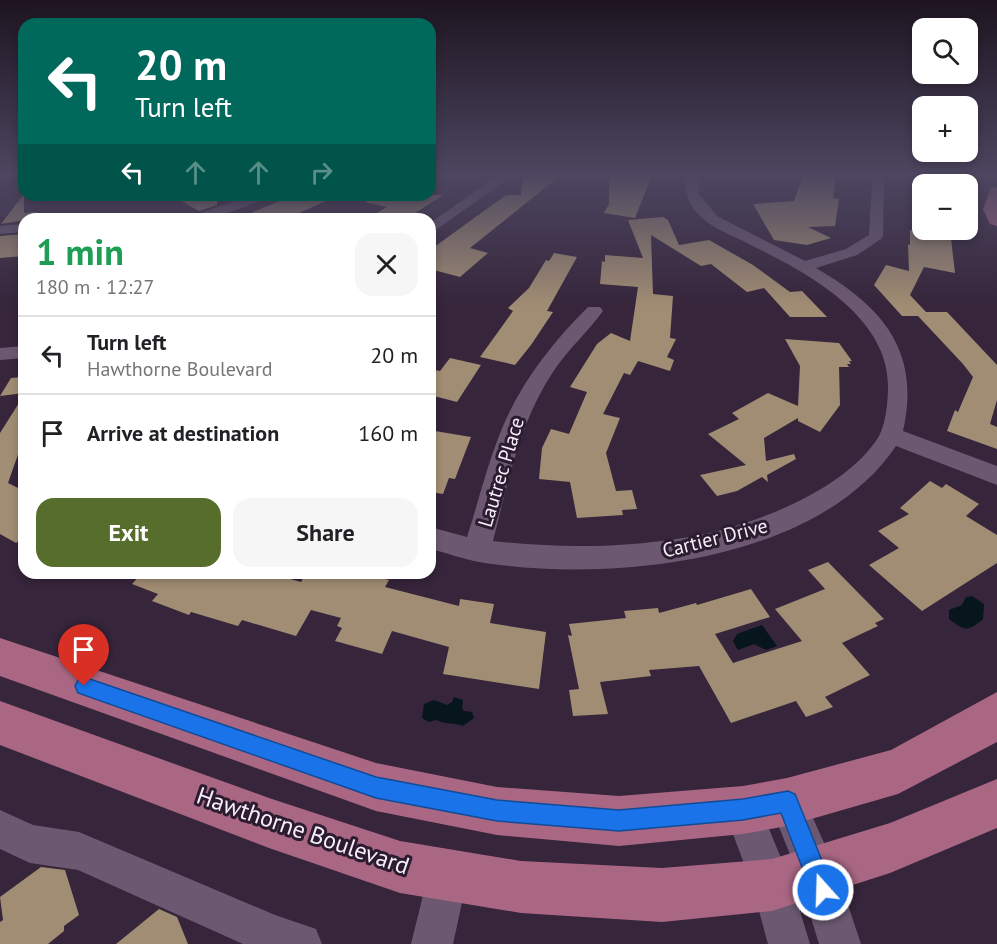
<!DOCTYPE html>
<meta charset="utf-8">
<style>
:root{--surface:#fff;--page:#f6f6f6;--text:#202124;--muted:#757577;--line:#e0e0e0;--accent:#566d2c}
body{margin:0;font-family:"PT Sans",sans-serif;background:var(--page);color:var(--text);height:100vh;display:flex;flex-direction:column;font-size:22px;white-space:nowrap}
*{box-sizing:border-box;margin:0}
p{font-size:20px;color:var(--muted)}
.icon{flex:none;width:33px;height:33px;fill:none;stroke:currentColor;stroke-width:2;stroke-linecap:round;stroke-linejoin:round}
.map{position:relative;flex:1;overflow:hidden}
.panel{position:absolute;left:18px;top:213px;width:418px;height:366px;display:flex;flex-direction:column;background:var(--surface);border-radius:18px;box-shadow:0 3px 9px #0003}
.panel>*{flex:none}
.guide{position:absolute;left:18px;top:18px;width:418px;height:183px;border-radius:18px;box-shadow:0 3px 9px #0003;background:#00695c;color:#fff;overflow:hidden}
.tools{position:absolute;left:912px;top:18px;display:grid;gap:12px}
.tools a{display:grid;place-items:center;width:66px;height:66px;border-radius:12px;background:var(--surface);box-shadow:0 3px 9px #0003;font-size:30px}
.pin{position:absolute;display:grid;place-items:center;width:51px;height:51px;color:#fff;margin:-62px -26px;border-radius:50% 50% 50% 0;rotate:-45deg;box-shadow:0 0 6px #0007}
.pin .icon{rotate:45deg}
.me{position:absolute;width:66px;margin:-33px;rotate:340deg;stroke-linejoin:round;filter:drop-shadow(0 0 4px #0008)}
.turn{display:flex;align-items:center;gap:21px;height:126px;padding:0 18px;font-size:27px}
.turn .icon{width:78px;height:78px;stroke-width:2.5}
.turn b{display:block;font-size:42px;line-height:51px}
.lanes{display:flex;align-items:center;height:57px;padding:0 18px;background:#0003;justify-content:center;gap:30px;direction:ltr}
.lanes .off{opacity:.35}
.round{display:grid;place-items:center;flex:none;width:63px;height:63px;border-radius:18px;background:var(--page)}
.summary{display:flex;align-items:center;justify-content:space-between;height:102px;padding:0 18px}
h1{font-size:36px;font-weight:700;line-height:45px;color:#1e9e55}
.cta{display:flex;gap:12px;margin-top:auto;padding:12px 18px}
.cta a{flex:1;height:69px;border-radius:18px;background:var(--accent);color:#fff;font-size:24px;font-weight:700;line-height:69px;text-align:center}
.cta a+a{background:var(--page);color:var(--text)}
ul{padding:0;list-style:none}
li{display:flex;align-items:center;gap:18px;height:78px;padding:0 18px;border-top:2px solid var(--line)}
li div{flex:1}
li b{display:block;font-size:22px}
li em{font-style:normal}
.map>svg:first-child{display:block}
.water{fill:#07151c}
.building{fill:#a18d73}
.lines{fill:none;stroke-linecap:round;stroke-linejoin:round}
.minor{fill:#6c5971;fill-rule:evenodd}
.major{fill:#aa6784;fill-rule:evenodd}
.route{fill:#1a73e8;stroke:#114b97;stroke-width:1.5}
.labels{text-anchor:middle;stroke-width:6;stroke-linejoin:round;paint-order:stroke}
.street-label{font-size:20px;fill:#f8edfb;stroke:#2c1c30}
.near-street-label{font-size:24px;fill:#f8edfb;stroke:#2c1c30}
</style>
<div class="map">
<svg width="997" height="944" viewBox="0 0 997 944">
<rect width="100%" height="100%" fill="#36253b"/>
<!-- water -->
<g class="water">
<path d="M972 596 984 604 983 619C968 632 965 631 949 619V610L962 605 966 597Z"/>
<polygon points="762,625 777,646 766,650 754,644 738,650 733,641 737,634"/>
<path d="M454 697 463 700 462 708 464 711 472 712 474 718 463 726C452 722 447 725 436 720L429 722 422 718 424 704 434 700 447 705 452 702Z"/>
</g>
<!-- building -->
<g class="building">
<polygon points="523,175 561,175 470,248 488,253 460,277 430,269 430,250 506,195 521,195"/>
<polygon points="612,175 652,175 635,218 604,213 609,204 609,181"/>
<polygon points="803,175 836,175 833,198 839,199 835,226 808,227 831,238 807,245 774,240 753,204 794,201"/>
<polygon points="24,194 24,213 37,212 31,219 1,224"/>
<polygon points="171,195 214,195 217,196 217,205 199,211"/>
<polygon points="294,195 340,195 285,219 237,219"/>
<polygon points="366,195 443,195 406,219 367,219 387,207 365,202"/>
<polygon points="663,217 668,220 679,245 709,240 753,265 790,292 802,291 827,317 790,317 764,288 747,292 711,264 701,266 651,235 653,294 673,296 670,338 676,339 667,357 674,360 670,371 638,361 630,375 624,373 603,414 620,418 606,453 616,491 632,490 637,509 622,510 623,515 577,518 570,482 539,479 542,448 551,429 569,434 587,392 570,387 597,344 611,333 630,341 638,287 600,284 602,261 605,262 605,255 643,258 628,220"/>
<polygon points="910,230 950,230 955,273 924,267 910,295 926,312 947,312 997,365 997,400 990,424 997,427 997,449 947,431 955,410 958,412 973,377 963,364 918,316 902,316 874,285 886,265 909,271 908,244 910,245"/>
<polygon points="24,234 24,256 0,258 0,236"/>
<polygon points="554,253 577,257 547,311 553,312 531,345 515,365 480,357 513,311 508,308 529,288 546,260 549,261"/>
<polygon points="785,339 839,343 852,361 849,361 851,364 847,364 849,367 839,367 840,405 820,432 798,421 798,418 764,438 766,461 794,454 796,459 767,475 768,482 762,477 737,491 717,496 700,475 746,465 708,434 739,419 732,413 768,393 798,406 800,366"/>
<polygon points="450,358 481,365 457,402 430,395 430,369 440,371"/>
<polygon points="24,377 24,393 0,396 11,378"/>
<polygon points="24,395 24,445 21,446 8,483 24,491 24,537 16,543 0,534 0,433"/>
<polygon points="435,431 471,437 455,479 449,478 443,494 430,492 430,442"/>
<polygon points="930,481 942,488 946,484 979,504 966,516 997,535 997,563 922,611 869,565 899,548 878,531 909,514 900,508"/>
<polygon points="828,562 884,619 875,623 878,626 842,643 870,675 825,697 833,707 806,717 796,701 731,723 699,666 649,670 651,676 600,682 608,714 573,716 569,690 579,689 568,635 572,636 569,624 626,618 624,611 658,608 659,613 696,603 697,605 751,589 770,617 715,634 733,663 802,641 775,609 825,589 808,570"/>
<polygon points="142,573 268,573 301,582 306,573 362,573 389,580 385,587 459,606 460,599 494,604 490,623 546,632 539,689 443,674 449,647 392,631 382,654 335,641 342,628 337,626 341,618 311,610 296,636 242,620 238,626 191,612 189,615 152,601 158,594 132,584"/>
<polygon points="41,867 65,870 79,915 64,926 64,931 48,944 0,944 0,922 3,920 0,897"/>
<polygon points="159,909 177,917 188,944 116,944"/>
</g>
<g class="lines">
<!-- minor -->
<g class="minor">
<polygon points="499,175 513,175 430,234 430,223"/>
<path d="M687 175H699V194L717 216 805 261 846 249 869 235 872 183 875 175H887L884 183 883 236 881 239 857 255 816 268C883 307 921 351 903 431L997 466V485L896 446C817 564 607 583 479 562 463 559 447 553 430 549V527L467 537C478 503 486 469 499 436 518 386 550 345 588 307H600L603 311C588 332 567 350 553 372 519 423 508 483 493 541 563 549 631 548 700 535 757 524 848 488 879 436 886 423 888 401 888 387 888 356 874 333 853 311 824 282 787 263 751 245 736 237 719 231 707 222 691 210 682 194 687 175Z"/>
<polygon points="251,195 270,195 268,198 211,219 191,219 193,216"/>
<polygon points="24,224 24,232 0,234 0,226"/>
<polygon points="24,346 24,358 0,360 0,348"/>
<polygon points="787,784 800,789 837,872 861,944 819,944 797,872 769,802 774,789"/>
<polygon points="743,791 756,797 792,885 810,944 768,944 752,885 724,810 730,797"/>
<polygon points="0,810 33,825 79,832 275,915 316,929 322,944 243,944 78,870 30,863 0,849"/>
<polygon points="448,855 462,861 468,875 453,944 411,944 428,875 434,861"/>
</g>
<!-- major -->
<g class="major">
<polygon points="997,187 997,226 990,224 983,209 991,188"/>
<polygon points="0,638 376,763 497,787 619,796 743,786 787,778 891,750 997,692 997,742 898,794 787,826 743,834 619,846 497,835 376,811 0,676"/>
<polygon points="0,701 269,798 400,841 521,861 662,868 772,859 890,823 997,779 997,828 890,873 772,911 662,922 521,913 400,893 269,848 0,745"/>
</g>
</g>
<!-- sky -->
<linearGradient id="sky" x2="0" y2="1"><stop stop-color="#1e1420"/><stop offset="0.57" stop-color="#4c4660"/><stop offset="1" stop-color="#4c4660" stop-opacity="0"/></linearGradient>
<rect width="997" height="307" fill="url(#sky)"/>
<!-- route -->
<polygon class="route" points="84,677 376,777 497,800 619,810 743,799 788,791 795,794 834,890 831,898 823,901 814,898 781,813 743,820 619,831 497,821 376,798 78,693 75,686 78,680"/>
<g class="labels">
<!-- street labels -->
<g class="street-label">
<text transform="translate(501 472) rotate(-73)" y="7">Lautrec Place</text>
<text transform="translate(715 538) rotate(-14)" y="7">Cartier Drive</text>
</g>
<!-- near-street labels -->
<g class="near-street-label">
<text transform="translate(303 831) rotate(19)" y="8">Hawthorne Boulevard</text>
</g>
</g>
</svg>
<div class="tools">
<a><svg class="icon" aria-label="search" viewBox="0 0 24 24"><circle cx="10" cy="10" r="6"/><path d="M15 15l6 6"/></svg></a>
<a>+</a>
<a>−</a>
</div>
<div class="pin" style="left:84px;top:686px;background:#d93025"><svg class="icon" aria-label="arrive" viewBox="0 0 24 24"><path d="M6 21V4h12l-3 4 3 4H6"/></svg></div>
<svg class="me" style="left:823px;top:890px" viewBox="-20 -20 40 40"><circle r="17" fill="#1a73e8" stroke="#fff" stroke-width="3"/><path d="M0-11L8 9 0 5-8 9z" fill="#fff"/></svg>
<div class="guide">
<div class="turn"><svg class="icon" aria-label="left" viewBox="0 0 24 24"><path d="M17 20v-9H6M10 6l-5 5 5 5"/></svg><div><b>20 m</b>Turn left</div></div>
<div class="lanes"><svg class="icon" aria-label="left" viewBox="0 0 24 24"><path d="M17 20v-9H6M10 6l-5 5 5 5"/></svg><svg class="icon off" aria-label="ahead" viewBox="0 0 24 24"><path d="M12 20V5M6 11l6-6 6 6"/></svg><svg class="icon off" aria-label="ahead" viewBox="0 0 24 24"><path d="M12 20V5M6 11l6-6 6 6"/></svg><svg class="icon off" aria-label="right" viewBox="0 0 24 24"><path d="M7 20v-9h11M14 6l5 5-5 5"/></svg></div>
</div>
<section class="panel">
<div class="summary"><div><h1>1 min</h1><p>180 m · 12:27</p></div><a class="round"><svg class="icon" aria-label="close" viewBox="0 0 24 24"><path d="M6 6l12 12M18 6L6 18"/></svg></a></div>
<ul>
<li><svg class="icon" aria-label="left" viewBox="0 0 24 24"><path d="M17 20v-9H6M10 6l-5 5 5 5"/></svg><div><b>Turn left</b><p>Hawthorne Boulevard</p></div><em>20 m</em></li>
<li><svg class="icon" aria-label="arrive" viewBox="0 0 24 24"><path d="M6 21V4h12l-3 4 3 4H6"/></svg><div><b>Arrive at destination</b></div><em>160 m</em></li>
</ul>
<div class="cta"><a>Exit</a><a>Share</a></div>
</section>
</div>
